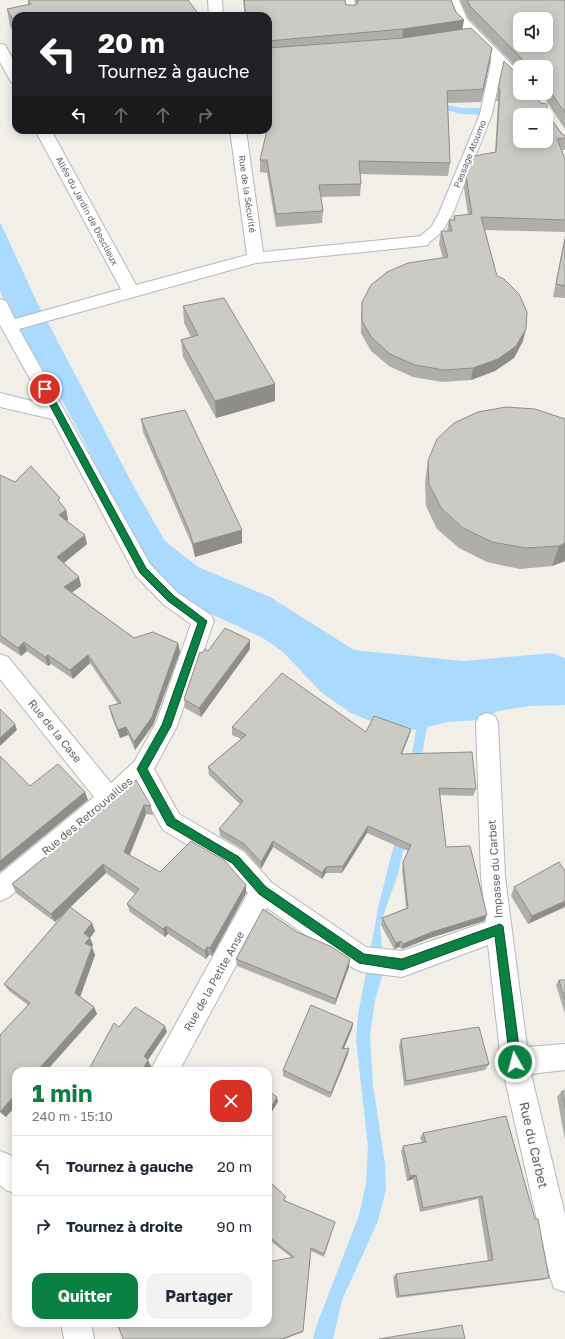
<!DOCTYPE html>
<html lang="fr">
<meta charset="utf-8">
<style>
:root{--surface:#fff;--page:#f2f2f3;--text:#1f2937;--muted:#747a83;--line:#e0e1e3;--accent:#0b8043}
body{margin:0;font-family:"Golos Text",sans-serif;background:var(--page);color:var(--text);height:100vh;display:flex;flex-direction:column;font-size:15px;white-space:nowrap}
*{box-sizing:border-box;margin:0}
p{font-size:13px;color:var(--muted)}
.icon{flex:none;width:22px;height:22px;fill:none;stroke:currentColor;stroke-width:2;stroke-linecap:round;stroke-linejoin:round}
.map{position:relative;flex:1;overflow:hidden}
.panel{position:absolute;left:12px;top:1067px;width:260px;height:260px;display:flex;flex-direction:column;background:var(--surface);border-radius:12px;box-shadow:0 2px 10px #0003}
.panel>*{flex:none}
.banner{position:absolute;left:12px;top:12px;width:260px;height:122px;border-radius:12px;box-shadow:0 2px 10px #0003;background:#202124;color:#fff;overflow:hidden}
.tools{position:absolute;left:513px;top:12px;display:grid;gap:8px}
.tools a{display:grid;place-items:center;width:40px;height:40px;border-radius:8px;background:var(--surface);box-shadow:0 2px 10px #0003;font-size:20px}
.pin{position:absolute;display:grid;place-items:center;width:34px;height:34px;color:#fff;margin:-17px;border:2px solid #fff;border-radius:50%;box-shadow:0 1px 4px #0007}
.me{position:absolute;width:44px;margin:-22px;rotate:353deg;stroke-linejoin:round;filter:drop-shadow(0 0 3px #0008)}
.turn{display:flex;align-items:center;gap:14px;height:84px;padding:0 20px;font-size:18px}
.turn .icon{width:52px;height:52px;stroke-width:2.5}
.turn b{display:block;font-size:28px;line-height:34px}
.lanes{display:flex;align-items:center;height:38px;padding:0 20px;background:#0003;justify-content:center;gap:20px;direction:ltr}
.lanes .off{opacity:.35}
.round{display:grid;place-items:center;flex:none;width:42px;height:42px;border-radius:12px;background:var(--page)}
.summary{display:flex;align-items:center;justify-content:space-between;height:68px;padding:0 20px}
h1{font-size:24px;font-weight:700;line-height:30px;color:var(--accent)}
.button{display:flex;gap:8px;margin-top:auto;padding:8px 20px}
.button a{flex:1;height:46px;border-radius:12px;background:var(--accent);color:#fff;font-size:16px;font-weight:700;line-height:46px;text-align:center}
.button a+a{background:var(--page);color:var(--text)}
ul{padding:0;list-style:none}
li{display:flex;align-items:center;gap:12px;height:60px;padding:0 20px;border-top:1px solid var(--line)}
li div{flex:1}
li b{display:block;font-size:15px}
li em{font-style:normal}
.map>svg:first-child{display:block}
.water{fill:#aadaff}
.lines{fill:none;stroke-linecap:round;stroke-linejoin:round}
.service-casing{stroke:#b5b8bc;stroke-width:2}
.minor-casing{stroke:#b5b8bc;stroke-width:2}
.tertiary-casing{stroke:#b5b8bc;stroke-width:2}
.service{fill:#fff;fill-rule:evenodd}
.minor{fill:#fff;fill-rule:evenodd}
.tertiary{fill:#fff;fill-rule:evenodd}
.wall{fill:#afaea9}
.shaded-wall{fill:#8f8d8a}
.building{fill:#cccac5;stroke:#8f8d8a;fill-rule:evenodd}
.route{fill:#0b8043;stroke:#07532c}
.labels{text-anchor:middle;stroke-width:4;stroke-linejoin:round;paint-order:stroke}
.far-street-label{font-size:9px;fill:#5f6368;stroke:#fff}
.street-label{font-size:11px;fill:#5f6368;stroke:#fff}
.near-street-label{font-size:13px;fill:#5f6368;stroke:#fff}
</style>
<div class="map">
<svg width="565" height="1339" viewBox="0 0 565 1339">
<rect width="100%" height="100%" fill="#f1efe8"/>
<!-- water -->
<g class="water">
<polygon points="483,78 488,78 488,80 443,82 428,101 462,108 484,108 481,115 461,114 422,103 268,85"/>
<polygon points="0,222 35,298 134,487 165,541 198,567 270,597 354,650 464,661 552,653 565,658 565,705 529,706 498,711 480,720 447,722 427,727 415,794 398,874 380,925 384,970 375,1000 370,1037 373,1085 385,1164 386,1189 378,1221 342,1300 333,1339 313,1339 316,1327 359,1215 366,1184 368,1147 356,1040 358,1015 379,904 403,809 416,730 377,724 349,712 321,692 283,652 263,638 179,599 145,558 122,514 109,492 83,439 52,382 20,337 0,291"/>
</g>
<g class="lines">
<!-- service casing -->
<g class="service-casing">
<g id="service">
<polygon points="344,0 354,0 356,14 354,16 346,16"/>
<polygon points="498,55 504,58 492,114 453,213 442,232 427,244 417,244 415,241 432,226 439,213 480,114 492,58"/>
</g>
</g>
<!-- minor casing -->
<g class="minor-casing">
<g id="minor">
<polygon points="208,0 222,0 223,16 209,16"/>
<polygon points="0,44 5,45 16,65 16,83 11,82 0,62"/>
<polygon points="35,130 51,130 136,285 247,255 230,130 246,130 263,252 422,236 428,237 430,241 428,245 422,246 256,263 19,329 150,564 178,593 211,615 214,621 177,726 154,769 179,814 244,852 272,883 366,947 402,951 486,922 481,877 476,723 479,716 487,713 495,716 498,723 505,877 527,1047 565,1044 565,1070 531,1074 565,1215 565,1292 554,1288 550,1277 501,1062 488,945 402,977 362,972 353,968 267,908 179,1071 150,1071 248,893 226,868 163,830 139,787 118,807 9,897 0,901 0,874 94,797 0,679 0,654 8,657 111,783 134,762 156,723 191,624 164,605 136,576 52,419 0,407 0,393 44,404 0,325 0,299 6,301 15,319 121,289"/>
<polygon points="0,1151 10,1155 16,1161 16,1194 6,1190 0,1185"/>
<polygon points="61,1323 91,1323 94,1339 64,1339"/>
</g>
</g>
<!-- tertiary casing -->
<g class="tertiary-casing">
<polygon id="tertiary" points="445,0 459,0 467,19 520,73 520,85 515,84 456,24"/>
</g>
<!-- service -->
<use href="#service" class="service"/>
<!-- minor -->
<use href="#minor" class="minor"/>
<!-- tertiary -->
<use href="#tertiary" class="tertiary"/>
</g>
<!-- wall -->
<g class="wall">
<polygon points="28,0 188,0 16,16 16,36 10,26 7,9 28,5"/>
<polygon points="243,0 345,0 346,5 356,5 355,0 451,0 463,29 492,48 490,61 481,102 448,103 450,163 448,176 360,174 361,184 360,196 321,197 323,211 322,223 276,227 267,173 260,172 260,160 268,124 268,16 245,16"/>
<polygon points="460,0 565,0 565,129 541,93 546,93 546,67 520,67 520,71 468,18"/>
<polygon points="516,73 540,103 562,134 565,136 565,150 562,150 565,159 565,232 485,230 497,276 523,341 514,358 495,371 471,380 442,382 413,377 389,366 371,351 361,333 361,314 362,302 443,258 439,244 441,231 447,231 449,220 453,220 454,216 468,215 464,188 466,176 495,152 498,101 496,101 498,89"/>
<polygon points="565,235 565,298 553,297"/>
<polygon points="183,306 275,401 216,418 183,357 181,340 191,337 184,323"/>
<polygon points="141,419 242,530 242,543 195,557 192,545 143,432"/>
<polygon points="565,419 565,561 552,566 520,569 487,562 459,548 437,529 426,506 425,482 428,461"/>
<polygon points="0,475 61,504 66,510 68,520 67,521 87,544 64,563 79,577 81,586 72,592 134,638 178,643 180,652 153,725 135,750 128,735 120,738 111,715 109,706 118,704 90,663 73,679 51,664 48,666 27,651 21,656 0,642"/>
<polygon points="250,649 201,717 185,708 184,699 202,653 208,651"/>
<polygon points="232,727 366,732 409,736 402,754 476,789 473,796 440,795 446,847 484,921 430,938 402,949 399,947 394,949 381,925 382,918 406,908 402,869 403,862 408,851 367,833 342,873 326,873 322,879 273,847 261,869 245,851 220,836 219,829 240,804 209,775 208,767 241,739 232,735"/>
<polygon points="116,799 151,806 153,815 146,814 130,855 160,872 246,893 212,956 209,955 206,959 168,934 165,937 130,912 127,904 135,894 106,873 70,907 95,931 90,938 93,945 92,947 95,955 80,997 94,1007 97,1014 6,1117 0,1111 28,1005 9,991 4,984 66,911 55,922 16,893 12,884"/>
<polygon points="565,871 528,924 511,896 514,887"/>
<polygon points="236,959 349,967 335,1005 237,966"/>
<polygon points="559,980 565,980 565,1014 556,985"/>
<polygon points="353,1023 352,1029 344,1048 348,1054 330,1098 283,1076 283,1070"/>
<polygon points="401,1039 489,1064 485,1070 404,1086 399,1046"/>
<polygon points="562,1091 565,1091 565,1140 557,1097"/>
<polygon points="506,1116 549,1278 543,1280 396,1298 393,1277 396,1274 488,1261 478,1199 420,1212 413,1179 407,1181 401,1151 403,1146 422,1142 420,1138 423,1133"/>
<polygon points="268,1180 286,1201 285,1201 335,1222 324,1257 311,1251 303,1332 291,1257 268,1239"/>
</g>
<!-- shaded-wall -->
<g class="shaded-wall">
<polygon points="464,20 462,32 402,42 403,29"/>
<polygon points="492,48 490,61 481,102 483,89"/>
<polygon points="526,329 523,341 514,358 495,371 471,380 473,368"/>
<polygon points="275,384 275,401 216,418 215,401"/>
<polygon points="66,510 68,520 62,524 59,515"/>
<polygon points="242,530 242,543 195,557 193,544"/>
<polygon points="85,535 87,544 60,566 57,557"/>
<polygon points="565,543 565,561 552,566 559,546"/>
<polygon points="79,577 81,586 67,596 64,587"/>
<polygon points="250,640 250,649 201,717 199,708"/>
<polygon points="24,642 27,651 21,656 18,648"/>
<polygon points="178,643 180,652 153,725 135,750 134,742"/>
<polygon points="48,655 51,664 48,666 45,657"/>
<polygon points="88,655 90,663 73,679 70,670"/>
<polygon points="15,724 17,730 0,746 0,738"/>
<polygon points="126,727 128,735 120,738 118,730"/>
<polygon points="411,729 409,736 399,761 401,754"/>
<polygon points="85,792 88,800 0,872 0,861"/>
<polygon points="144,805 146,814 127,861 124,852"/>
<polygon points="368,826 367,833 342,873 343,866"/>
<polygon points="273,841 273,847 261,869 261,862"/>
<polygon points="103,864 106,873 55,922 51,914"/>
<polygon points="326,867 326,873 322,879 322,873"/>
<polygon points="246,885 246,893 212,956 210,948"/>
<polygon points="565,901 565,907 528,924 532,916"/>
<polygon points="487,915 484,921 430,938 402,949 403,944 432,932"/>
<polygon points="92,923 95,931 90,938 93,945 89,950 85,943 84,933"/>
<polygon points="166,926 168,934 165,937 163,929"/>
<polygon points="401,941 399,947 394,949 396,943"/>
<polygon points="92,947 95,955 79,1000 75,993"/>
<polygon points="207,947 209,955 206,959 205,951"/>
<polygon points="350,959 349,967 335,1005 336,999"/>
<polygon points="94,1007 97,1014 46,1071 37,1071"/>
<polygon points="353,1023 352,1029 341,1055 342,1049"/>
<polygon points="165,1026 167,1032 146,1063 144,1056"/>
<polygon points="349,1048 348,1054 330,1098 331,1093"/>
<polygon points="148,1060 151,1066 148,1071 142,1071"/>
<polygon points="16,1094 16,1105 6,1117 0,1112"/>
<polygon points="277,1097 278,1102 268,1118 268,1112"/>
<polygon points="416,1175 413,1179 407,1181 410,1176"/>
<polygon points="303,1331 303,1332 284,1339 282,1339"/>
</g>
<!-- building -->
<g class="building">
<polygon points="28,0 188,0 200,16 16,16 16,25 7,9 31,4"/>
<polygon points="244,0 345,0 346,5 356,5 358,2 358,0 451,0 456,12 464,20 403,29 268,41 268,16 246,16"/>
<path d="M467 0H565V113L546 85V67H524L523 60 470 6ZM520 19H546V45H520Z"/>
<polygon points="471,28 492,48 483,89 447,91 450,163 359,161 361,184 319,185 323,211 276,214 267,160 260,160 267,130 268,130 268,126 271,111 268,111 268,48 403,38"/>
<path d="M504 61 516 73 520 74V93H534L540 103 547 104V114L562 134 565 136V138L557 139 565 159V220L481 217 497 276 504 279 519 294 527 312 526 329 516 346 498 359 473 368 444 370 415 365 390 354 372 338 362 321V302L371 285 387 272 408 263 448 257 441 231H452L449 220H455L454 216 472 214 466 176 474 156 496 152 500 89H498ZM520 115H546V141H520Z"/>
<polygon points="565,239 565,286 556,284"/>
<polygon points="224,298 275,384 215,401 181,340 198,335 183,306"/>
<polygon points="506,407 535,409 565,419 565,543 559,546 526,548 492,542 463,528 441,508 429,484 428,461 437,439 454,423 478,412"/>
<polygon points="185,410 242,530 193,544 190,533 141,419"/>
<polygon points="31,466 60,498 58,500 66,510 59,515 85,535 57,557 79,577 64,587 134,638 153,632 178,643 152,717 134,742 126,727 118,730 109,706 121,703 88,655 70,670 48,655 45,657 24,642 18,648 0,635 0,475 15,482"/>
<polygon points="225,628 250,640 199,708 184,699 200,652 202,653 205,649 208,651"/>
<polygon points="282,673 366,732 374,716 411,729 401,754 472,752 476,789 439,788 446,847 470,846 487,915 432,932 403,944 401,941 396,943 382,918 408,908 403,862 411,845 368,826 343,866 326,867 322,873 273,841 261,862 244,844 219,829 243,801 208,767 246,735 232,727"/>
<polygon points="0,709 15,724 0,738"/>
<polygon points="0,756 30,786 58,764 85,792 0,861"/>
<polygon points="136,780 151,806 144,805 124,852 160,872 191,841 224,860 246,885 210,948 207,947 205,951 166,926 163,929 127,904 139,889 103,864 51,914 12,884 116,799"/>
<polygon points="559,862 565,871 565,901 532,916 514,887"/>
<polygon points="70,907 92,923 84,933 90,938 85,943 92,947 75,993 94,1007 37,1071 16,1071 16,1094 0,1112 0,1035 30,1003 4,984"/>
<polygon points="263,909 297,932 332,947 350,959 336,999 236,959"/>
<polygon points="559,980 565,980 565,1000"/>
<polygon points="311,1005 353,1023 342,1049 349,1048 331,1093 283,1070"/>
<polygon points="135,1007 165,1026 144,1056 148,1060 142,1071 88,1071 114,1023 119,1027"/>
<polygon points="479,1027 489,1064 406,1081 401,1039"/>
<polygon points="231,1067 238,1071 228,1071"/>
<polygon points="268,1091 277,1097 268,1112"/>
<polygon points="562,1091 565,1091 565,1108"/>
<polygon points="506,1116 535,1219 538,1219 549,1278 399,1296 396,1274 493,1260 482,1196 423,1208 416,1175 410,1176 403,1146 426,1142 423,1133"/>
<polygon points="268,1180 286,1197 283,1200 335,1222 324,1254 311,1248 303,1331 282,1339 123,1339 117,1323 268,1323 268,1262 294,1257 268,1236"/>
<polygon points="462,1325 465,1339 379,1339"/>
</g>
<!-- route -->
<polygon class="route" points="45,386 49,389 146,568 174,596 207,621 171,726 147,769 175,819 239,857 266,887 364,954 402,959 500,924 503,926 521,1062 519,1066 515,1067 511,1066 510,1062 495,936 402,970 359,963 259,894 232,863 167,825 137,769 162,725 198,623 168,601 140,573 41,389"/>
<g class="labels">
<!-- far-street labels -->
<g class="far-street-label">
<text transform="translate(470 154) rotate(-68)" y="3">Passage Atoumo</text>
<text transform="translate(247 194) rotate(82)" y="3">Rue de la Sécurité</text>
<text transform="translate(87 211) rotate(62)" y="3">Allée du Jardin de Desclieux</text>
</g>
<!-- street labels -->
<g class="street-label">
<text transform="translate(55 731) rotate(51)" y="4">Rue de la Case</text>
<text transform="translate(87 816) rotate(-40)" y="4">Rue des Retrouvailles</text>
<text transform="translate(495 869) rotate(-94)" y="4">Impasse du Carbet</text>
<text transform="translate(214 981) rotate(-61)" y="4">Rue de la Petite Anse</text>
</g>
<!-- near-street labels -->
<g class="near-street-label">
<text transform="translate(534 1145) rotate(77)" y="5">Rue du Carbet</text>
</g>
</g>
</svg>
<div class="tools">
<a><svg class="icon" aria-label="sound" viewBox="0 0 24 24"><path d="M4 9h4l5-4v14l-5-4H4zM17 9q2 3 0 6"/></svg></a>
<a>+</a>
<a>−</a>
</div>
<div class="pin" style="left:45px;top:389px;background:#d93025"><svg class="icon" aria-label="arrive" viewBox="0 0 24 24"><path d="M6 21V4h12l-3 4 3 4H6"/></svg></div>
<svg class="me" style="left:515px;top:1062px" viewBox="-20 -20 40 40"><circle r="17" fill="#0b8043" stroke="#fff" stroke-width="3"/><path d="M0-11L8 9 0 5-8 9z" fill="#fff"/></svg>
<div class="banner">
<div class="turn"><svg class="icon" aria-label="left" viewBox="0 0 24 24"><path d="M17 20v-9H6M10 6l-5 5 5 5"/></svg><div><b>20 m</b>Tournez à gauche</div></div>
<div class="lanes"><svg class="icon" aria-label="left" viewBox="0 0 24 24"><path d="M17 20v-9H6M10 6l-5 5 5 5"/></svg><svg class="icon off" aria-label="ahead" viewBox="0 0 24 24"><path d="M12 20V5M6 11l6-6 6 6"/></svg><svg class="icon off" aria-label="ahead" viewBox="0 0 24 24"><path d="M12 20V5M6 11l6-6 6 6"/></svg><svg class="icon off" aria-label="right" viewBox="0 0 24 24"><path d="M7 20v-9h11M14 6l5 5-5 5"/></svg></div>
</div>
<section class="panel">
<div class="summary"><div><h1>1 min</h1><p>240 m · 15:10</p></div><a class="round" style="background:#d93025;color:#fff"><svg class="icon" aria-label="close" viewBox="0 0 24 24"><path d="M6 6l12 12M18 6L6 18"/></svg></a></div>
<ul>
<li><svg class="icon" aria-label="left" viewBox="0 0 24 24"><path d="M17 20v-9H6M10 6l-5 5 5 5"/></svg><div><b>Tournez à gauche</b></div><em>20 m</em></li>
<li><svg class="icon" aria-label="right" viewBox="0 0 24 24"><path d="M7 20v-9h11M14 6l5 5-5 5"/></svg><div><b>Tournez à droite</b></div><em>90 m</em></li>
</ul>
<div class="button"><a>Quitter</a><a>Partager</a></div>
</section>
</div>
